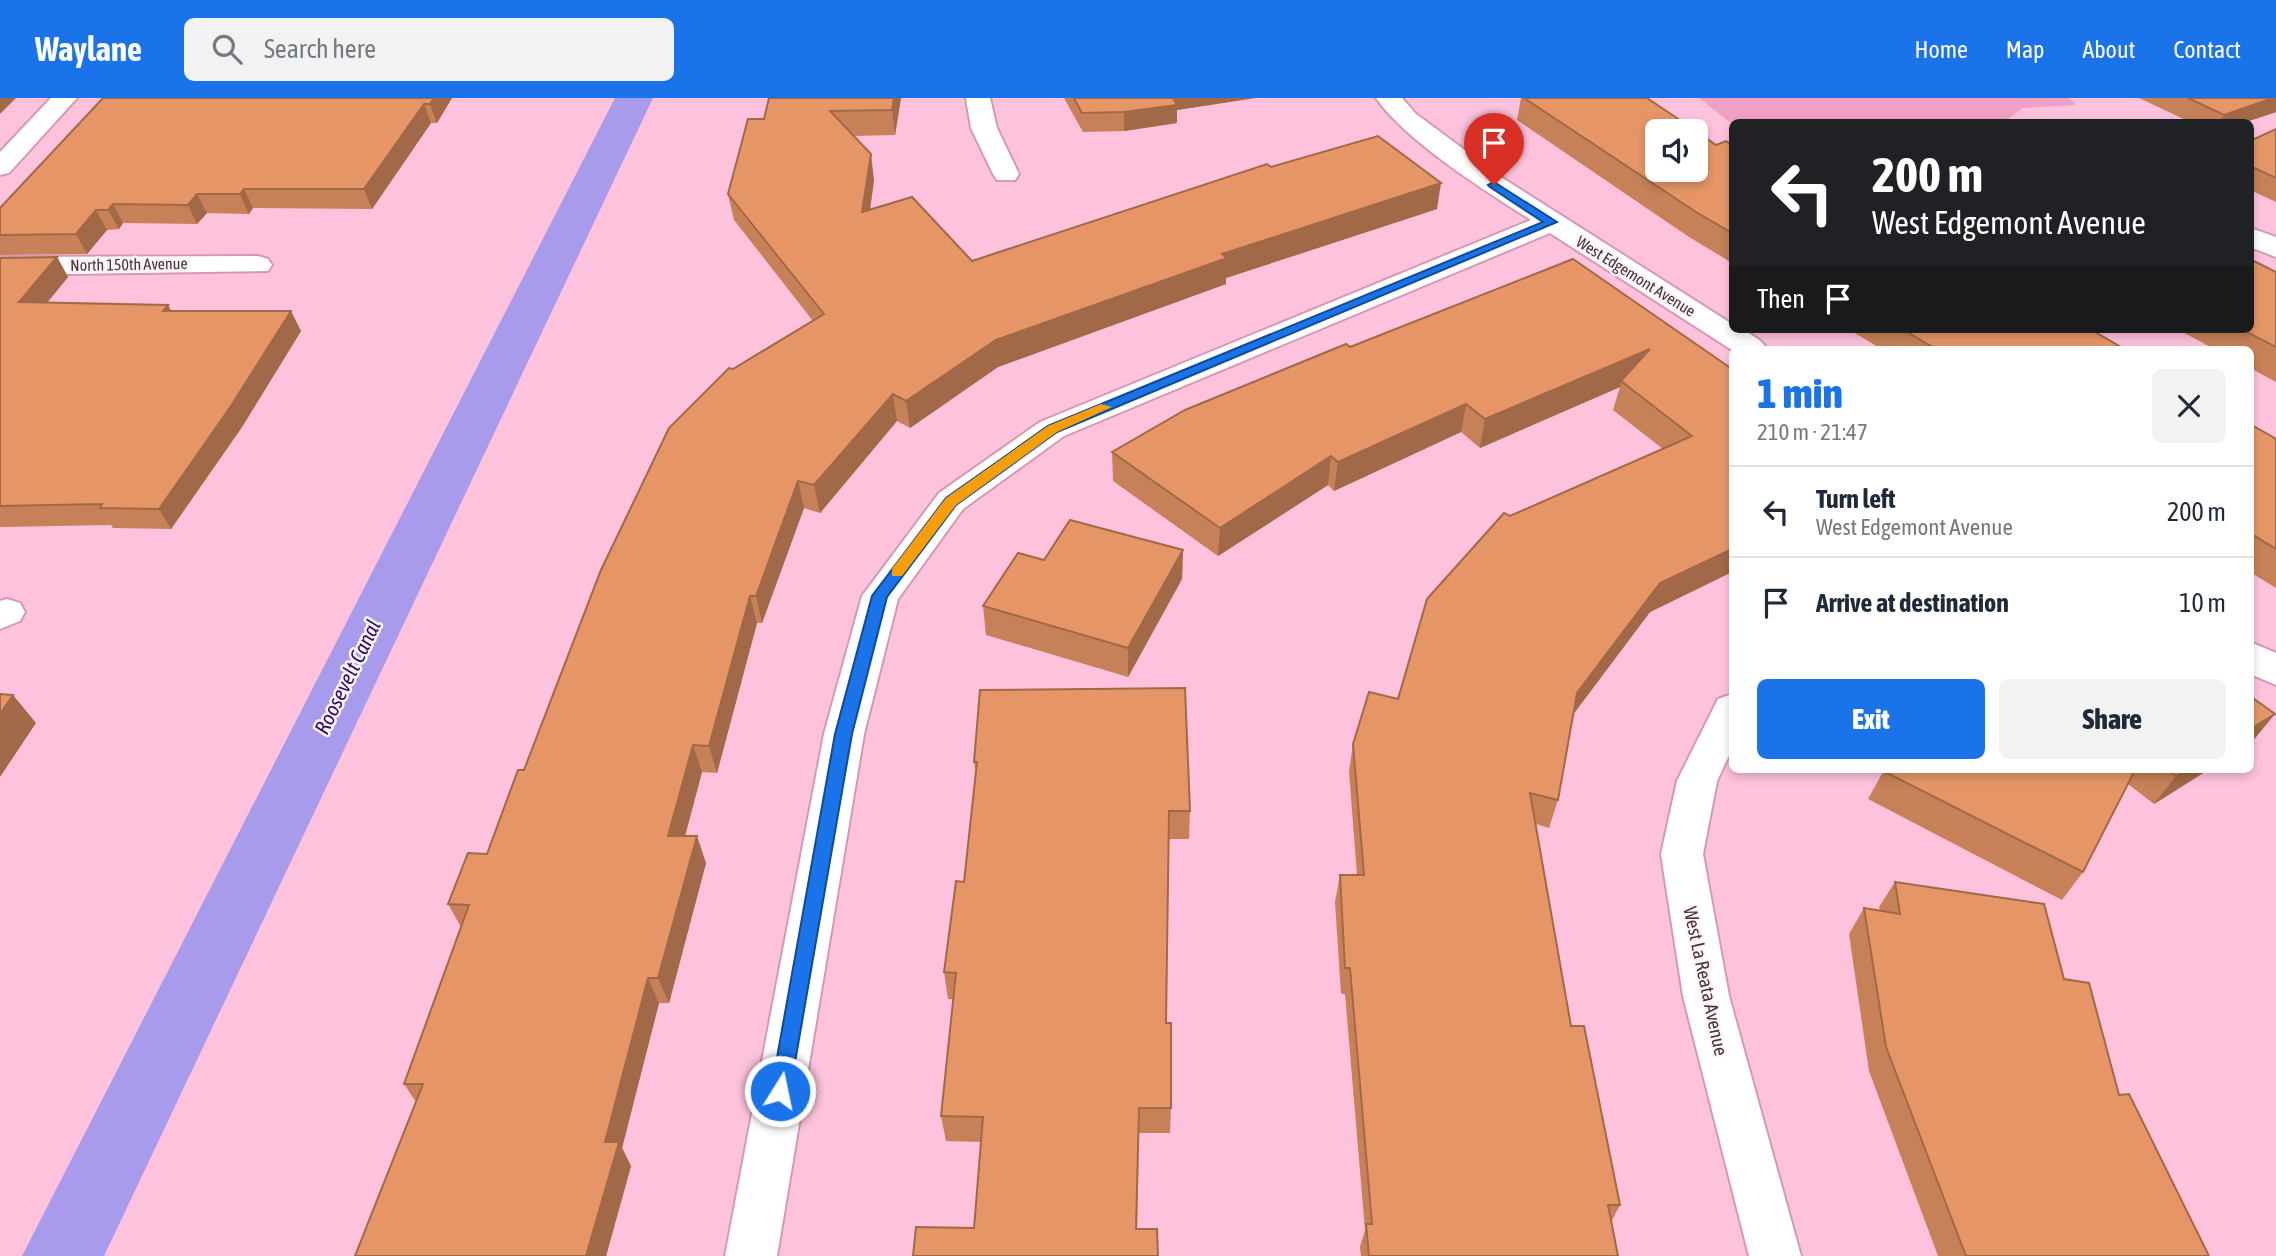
<!DOCTYPE html>
<meta charset="utf-8">
<style>
:root{--surface:#fff;--page:#f2f2f3;--text:#1f2937;--muted:#747a83;--line:#e0e1e3;--accent:#1a73e8}
body{margin:0;font-family:"Asap Condensed",sans-serif;background:var(--page);color:var(--text);height:100vh;display:flex;flex-direction:column;font-size:26px;white-space:nowrap}
*{box-sizing:border-box;margin:0}
p{font-size:23px;color:var(--muted)}
.icon{flex:none;width:38px;height:38px;fill:none;stroke:currentColor;stroke-width:2;stroke-linecap:round;stroke-linejoin:round}
.map{position:relative;flex:1;overflow:hidden}
.drawer{position:absolute;left:1729px;top:248px;width:525px;height:427px;display:flex;flex-direction:column;background:var(--surface);border-radius:10px;box-shadow:0 4px 10px #0003}
.drawer>*{flex:none}
.guide{position:absolute;left:1729px;top:21px;width:525px;height:214px;border-radius:10px;box-shadow:0 4px 10px #0003;background:#202124;color:#fff;overflow:hidden}
.tools{position:absolute;left:1645px;top:21px;display:grid;gap:14px}
.tools a{display:grid;place-items:center;width:63px;height:63px;border-radius:10px;background:var(--surface);box-shadow:0 4px 10px #0003;font-size:35px}
.pin{position:absolute;display:grid;place-items:center;width:60px;height:60px;color:#fff;margin:-72px -30px;border-radius:50% 50% 50% 0;rotate:-45deg;box-shadow:0 0 7px #0007}
.pin .icon{rotate:45deg}
.me{position:absolute;width:77px;margin:-38px;rotate:10deg;stroke-linejoin:round;filter:drop-shadow(0 0 5px #0008)}
.turn{display:flex;align-items:center;gap:24px;height:147px;padding:0 28px;font-size:32px}
.turn .icon{width:91px;height:91px;stroke-width:2.5}
.turn b{display:block;font-size:49px;line-height:60px}
.then{display:flex;align-items:center;height:66px;padding:0 28px;background:#0003;gap:14px;font-size:26px}
.round{display:grid;place-items:center;flex:none;width:74px;height:74px;border-radius:10px;background:var(--page)}
.headline{display:flex;align-items:center;justify-content:space-between;height:119px;padding:0 28px}
h1{font-size:42px;font-weight:800;line-height:52px;color:var(--accent)}
.cta{display:flex;gap:14px;margin-top:auto;padding:14px 28px}
.cta a{flex:1;height:80px;border-radius:10px;background:var(--accent);color:#fff;font-size:28px;font-weight:800;line-height:80px;text-align:center}
.cta a+a{background:var(--page);color:var(--text)}
ul{padding:0;list-style:none}
li{display:flex;align-items:center;gap:21px;height:91px;padding:0 28px;border-top:2px solid var(--line)}
li div{flex:1}
li b{display:block;font-size:26px}
li em{font-style:normal}
header{display:flex;align-items:center;gap:42px;box-sizing:border-box;height:98px;padding:0 35px;background:var(--accent);color:#fff}
header strong{font-size:33px}
nav{display:flex;gap:38px;margin-inline-start:auto;font-size:24px}
.search{width:490px;height:63px;background:var(--page);display:flex;align-items:center;gap:18px;box-sizing:border-box;padding:0 24px;border-radius:10px;color:var(--muted);font-size:26px}
.map>svg:first-child{display:block}
.green{fill:#f1a0c5}
.lines{fill:none;stroke-linecap:round;stroke-linejoin:round}
.canal{fill:#a99bec;fill-rule:evenodd}
.minor-casing{stroke:#d49ab4;stroke-width:4}
.minor{fill:#fff;fill-rule:evenodd}
.wall{fill:#c68158}
.shaded-wall{fill:#a16947}
.building{fill:#e69666;stroke:#a16947;stroke-width:2}
.route{fill:#1a73e8;stroke:#114b97;stroke-width:2}
.slow{fill:#f59e0b}
.labels{text-anchor:middle;stroke-width:5;stroke-linejoin:round;paint-order:stroke}
.far-street-label{font-size:16px;fill:#4a323d;stroke:#fcf5f8}
.street-label{font-size:19px;fill:#4a323d;stroke:#fcf5f8}
.water-label{font-size:21px;font-style:italic;fill:#2f0b6a;stroke:#fcf5f8}
</style>
<header>
<strong>Waylane</strong>
<div class="search"><svg class="icon" aria-label="search" viewBox="0 0 24 24"><circle cx="10" cy="10" r="6"/><path d="M15 15l6 6"/></svg>Search here</div>
<nav><a>Home</a><a>Map</a><a>About</a><a>Contact</a></nav>
</header>
<div class="map">
<svg width="2276" height="1158" viewBox="0 0 2276 1158">
<rect width="100%" height="100%" fill="#fec2dd"/>
<!-- green -->
<polygon class="green" points="1699,0 2069,0 2076,7 2023,10 2004,24 1732,26"/>
<g class="lines">
<!-- canal -->
<polygon class="canal" points="615,0 653,0 104,1158 22,1158"/>
<!-- minor casing -->
<g class="minor-casing">
<g id="minor">
<polygon points="51,0 77,0 9,75 0,77 0,54"/>
<polygon points="966,0 990,0 997,30 1019,76 1015,82 997,82 993,76 971,30"/>
<path d="M1376 0H1402L1416 16 1504 81 1732 226V231C1746 231 1761 241 1768 252H1732L1550 135 1064 338 963 411 898 501 864 636 777 1158H725L824 636 862 498 939 395 1040 324 1531 122C1485 93 1406 43 1376 0Z"/>
<polygon points="2250,130 2276,139 2276,159 2250,149"/>
<polygon points="258,158 268,161 272,167 268,173 0,177 0,159"/>
<polygon points="7,501 20,505 25,514 20,523 0,531 0,503"/>
<polygon points="2250,544 2276,555 2276,587 2250,576"/>
<polygon points="1732,596 1732,651 1717,683 1703,756 1729,898 1801,1158 1749,1158 1683,898 1661,756 1677,683 1718,601"/>
</g>
</g>
<!-- minor -->
<use href="#minor" class="minor"/>
</g>
<!-- wall -->
<g class="wall">
<polygon points="103,0 452,0 437,25 431,25 372,111 253,110 249,116 207,115 197,126 123,125 119,131 107,132 87,156 0,157 0,110"/>
<polygon points="901,0 895,37 853,38 874,82 870,112 972,163 1271,69 1437,111 1226,180 1226,186 998,269 910,330 897,323 820,415 804,410 762,525 757,525 717,675 702,674 685,738 706,765 669,905 659,905 622,1050 631,1068 606,1158 355,1158 416,1004 404,986 461,829 448,806 487,756 524,672 733,271 813,223 734,122 728,96 764,21"/>
<polygon points="1064,0 1255,0 1177,12 1177,25 1124,33 1083,34"/>
<polygon points="1521,0 1647,0 1716,47 1732,47 1732,165 1689,139 1517,22"/>
<polygon points="2139,0 2276,0 2276,14 2246,24 2190,24"/>
<polygon points="2276,31 2276,104 2250,92 2250,43"/>
<polygon points="57,159 68,179 47,205 171,213 301,233 242,329 171,431 113,430 111,427 0,429 0,160"/>
<polygon points="2276,174 2276,284 2250,270 2250,252 2216,252 2177,231 2250,231"/>
<polygon points="1848,231 2090,231 2126,252 1883,252"/>
<polygon points="1350,249 1732,271 1732,474 1650,514 1573,617 1558,702 1549,730 1536,726 1571,928 1620,1107 1611,1124 1618,1158 1361,1158 1360,1149 1365,1132 1345,896 1341,896 1335,804 1340,777 1357,777 1349,674 1353,646 1398,601 1510,418 1663,351 1613,312 1620,289 1480,350 1461,334 1334,393 1328,387 1218,458 1113,383 1112,354"/>
<polygon points="2250,326 2276,341 2276,490 2250,474"/>
<polygon points="1183,452 1182,481 1128,579 986,537 983,508 1044,462"/>
<polygon points="980,592 1190,713 1189,741 1169,741 1166,925 1171,1010 1170,1035 1139,1035 1137,1131 974,1130 981,1044 946,1043 941,1018 953,901 948,901 944,874 964,784 976,678 974,664"/>
<polygon points="1884,672 2208,672 2154,706 2128,686 2083,774 2062,802 1868,701"/>
<polygon points="1895,784 2064,881 2119,997 2209,1158 1938,1158 1869,973 1849,836 1864,810 1880,813 1879,809"/>
</g>
<!-- shaded-wall -->
<g class="shaded-wall">
<polygon points="0,0 16,0 0,16"/>
<polygon points="434,0 452,0 437,25 430,6"/>
<polygon points="894,0 901,0 895,37 892,12"/>
<polygon points="1170,0 1255,0 1177,12 1177,25 1124,33 1124,14"/>
<polygon points="2273,0 2276,0 2276,14 2246,24 2220,24 2224,17"/>
<polygon points="424,6 431,25 372,111 364,91"/>
<polygon points="871,56 874,82 866,140 862,114"/>
<polygon points="1441,85 1437,111 1226,180 1226,186 998,269 910,330 906,303 996,242 1222,156"/>
<polygon points="244,91 253,110 249,116 240,96"/>
<polygon points="197,96 207,115 197,126 188,107"/>
<polygon points="113,106 123,125 119,131 108,112"/>
<polygon points="96,112 107,132 87,156 76,136"/>
<polygon points="57,159 68,179 31,224 19,204"/>
<polygon points="168,207 179,227 163,213"/>
<polygon points="291,213 301,233 242,329 171,431 159,411"/>
<polygon points="1650,251 1621,283 1620,289 1480,350 1485,321"/>
<polygon points="893,296 897,323 820,415 814,387"/>
<polygon points="1466,306 1461,334 1334,393 1338,364"/>
<polygon points="1331,358 1328,387 1218,458 1220,430"/>
<polygon points="798,383 804,410 762,525 756,498"/>
<polygon points="1732,451 1732,474 1650,514 1568,623 1577,595 1660,485"/>
<polygon points="1183,452 1182,481 1128,579 1128,550"/>
<polygon points="750,498 757,525 717,675 709,648"/>
<polygon points="13,597 36,625 0,679 0,616"/>
<polygon points="2275,616 2252,644 2250,645 2250,631"/>
<polygon points="693,647 702,674 678,764 668,738"/>
<polygon points="2185,672 2208,672 2154,706 2176,678"/>
<polygon points="697,738 706,765 669,905 658,880"/>
<polygon points="648,880 659,905 622,1050 631,1068 606,1158 586,1158 605,1044"/>
</g>
<!-- building -->
<g class="building">
<polygon points="103,0 434,0 430,6 424,6 364,91 244,91 240,96 197,96 188,107 113,106 108,112 96,112 76,136 0,137 0,110"/>
<polygon points="769,0 894,0 892,12 830,13 871,56 862,114 912,99 972,163 1267,66 1271,69 1378,38 1441,85 1222,156 1227,160 996,242 906,303 893,296 814,387 798,383 756,498 750,498 709,648 693,647 668,738 697,738 658,880 648,880 605,1044 619,1044 586,1158 355,1158 423,986 404,986 469,807 448,806 468,755 487,756 518,672 524,672 601,472 669,330 729,270 733,271 824,216 728,96 748,21 764,21"/>
<polygon points="1074,0 1173,0 1177,7 1124,14 1082,15"/>
<polygon points="1524,0 1647,0 1696,33 1657,33 1657,72 1696,72 1696,33 1716,47 1726,43 1732,47 1732,135 1696,114"/>
<polygon points="2188,0 2273,0 2224,17"/>
<polygon points="2276,31 2276,80 2250,68 2250,43"/>
<polygon points="57,159 19,204 168,207 163,213 291,213 231,308 159,411 100,410 102,406 0,408 0,160"/>
<polygon points="1573,161 1732,271 1732,451 1660,485 1577,595 1558,702 1530,695 1571,928 1584,928 1620,1107 1608,1107 1618,1158 1369,1158 1366,1126 1372,1126 1350,870 1345,870 1340,777 1364,777 1353,646 1369,594 1398,601 1427,501 1504,415 1510,418 1692,338 1621,283 1650,251 1485,321 1466,306 1338,364 1331,358 1220,430 1112,354 1185,312 1346,246 1350,249"/>
<polygon points="2250,161 2276,174 2276,249 2241,231 2250,231"/>
<polygon points="1902,231 2090,231 2126,252 1938,252"/>
<polygon points="2250,326 2276,341 2276,451 2250,435"/>
<polygon points="1070,422 1183,452 1128,550 983,508 1018,455 1044,462"/>
<polygon points="1185,590 1190,713 1169,713 1166,925 1171,925 1171,1010 1139,1010 1136,1131 1157,1131 1158,1158 913,1158 916,1129 974,1130 983,1019 941,1018 956,875 944,874 956,783 964,784 977,664 974,664 980,592"/>
<polygon points="0,596 13,597 0,616"/>
<polygon points="2250,598 2275,616 2250,631"/>
<polygon points="1884,672 2135,672 2083,774 1883,673"/>
<polygon points="2168,672 2185,672 2176,678"/>
<polygon points="1895,784 2044,806 2064,881 2089,885 2119,997 2129,996 2209,1158 1966,1158 1886,949 1864,810 1900,816"/>
</g>
<!-- route -->
<polygon class="route" points="1494,84 1557,124 1057,334 956,407 887,499 852,636 790,993 788,1000 780,1002 773,1000 771,993 835,636 872,498 946,400 1048,328 1543,124 1490,89 1488,87"/>
<!-- slow -->
<polygon class="slow" points="1101,306 1112,309 1057,334 956,407 902,478 892,478 892,471 946,400 1048,328"/>
<g class="labels">
<!-- far-street labels -->
<g class="far-street-label">
<text transform="translate(129 166) rotate(-1)" y="6">North 150th Avenue</text>
<text transform="translate(1636 178) rotate(32)" y="6">West Edgemont Avenue</text>
</g>
<!-- street labels -->
<g class="street-label">
<text transform="translate(1706 883) rotate(78)" y="7">West La Reata Avenue</text>
</g>
<!-- water labels -->
<g class="water-label">
<text transform="translate(348 579) rotate(-64)" y="7">Roosevelt Canal</text>
</g>
</g>
</svg>
<div class="tools">
<a><svg class="icon" aria-label="sound" viewBox="0 0 24 24"><path d="M4 9h4l5-4v14l-5-4H4zM17 9q2 3 0 6"/></svg></a>
</div>
<div class="pin" style="left:1494px;top:87px;background:#d93025"><svg class="icon" aria-label="arrive" viewBox="0 0 24 24"><path d="M6 21V4h12l-3 4 3 4H6"/></svg></div>
<svg class="me" style="left:780px;top:993px" viewBox="-20 -20 40 40"><circle r="17" fill="#1a73e8" stroke="#fff" stroke-width="3"/><path d="M0-11L8 9 0 5-8 9z" fill="#fff"/></svg>
<div class="guide">
<div class="turn"><svg class="icon" aria-label="left" viewBox="0 0 24 24"><path d="M17 20v-9H6M10 6l-5 5 5 5"/></svg><div><b>200 m</b>West Edgemont Avenue</div></div>
<div class="then">Then<svg class="icon" aria-label="arrive" viewBox="0 0 24 24"><path d="M6 21V4h12l-3 4 3 4H6"/></svg></div>
</div>
<section class="drawer">
<div class="headline"><div><h1>1 min</h1><p>210 m · 21:47</p></div><a class="round"><svg class="icon" aria-label="close" viewBox="0 0 24 24"><path d="M6 6l12 12M18 6L6 18"/></svg></a></div>
<ul>
<li><svg class="icon" aria-label="left" viewBox="0 0 24 24"><path d="M17 20v-9H6M10 6l-5 5 5 5"/></svg><div><b>Turn left</b><p>West Edgemont Avenue</p></div><em>200 m</em></li>
<li><svg class="icon" aria-label="arrive" viewBox="0 0 24 24"><path d="M6 21V4h12l-3 4 3 4H6"/></svg><div><b>Arrive at destination</b></div><em>10 m</em></li>
</ul>
<div class="cta"><a>Exit</a><a>Share</a></div>
</section>
</div>
